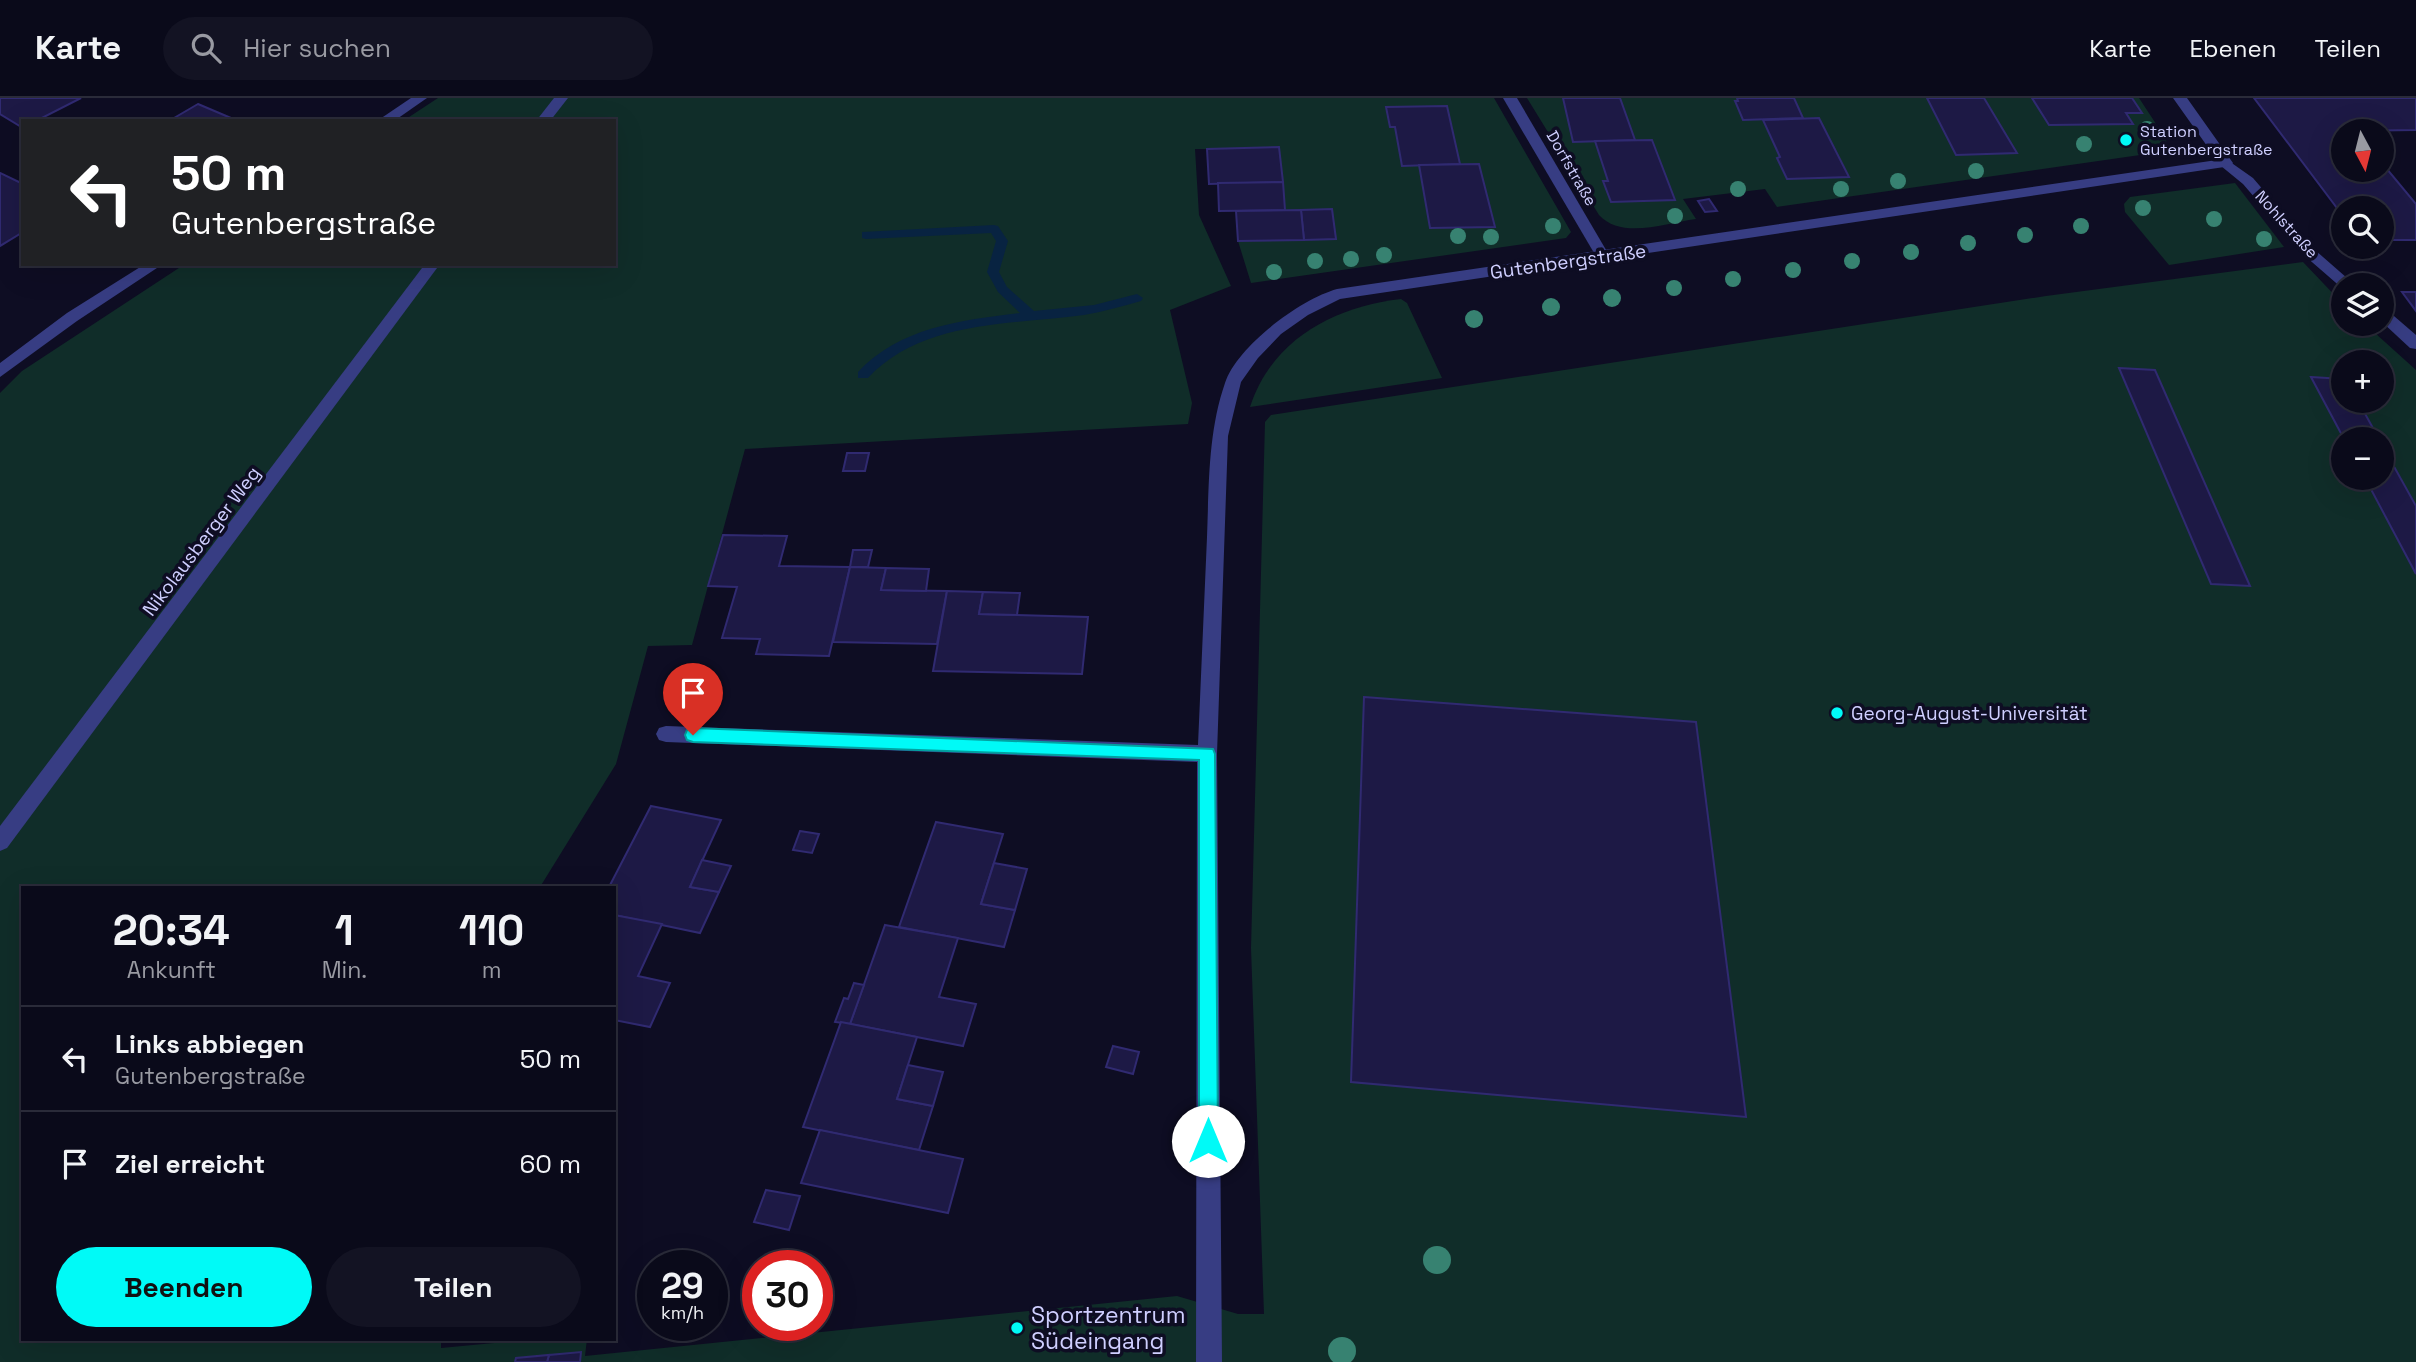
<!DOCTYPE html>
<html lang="de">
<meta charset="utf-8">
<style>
:root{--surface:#0a0a1a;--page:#131323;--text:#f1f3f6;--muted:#999aa2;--line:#2a2b39;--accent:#00faf7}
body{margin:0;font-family:"Space Grotesk",sans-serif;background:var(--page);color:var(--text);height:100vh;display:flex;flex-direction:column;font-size:26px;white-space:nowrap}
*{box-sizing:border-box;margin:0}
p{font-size:23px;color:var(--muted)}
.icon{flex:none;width:38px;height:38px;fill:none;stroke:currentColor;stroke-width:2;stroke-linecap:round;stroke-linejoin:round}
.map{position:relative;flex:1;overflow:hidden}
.drawer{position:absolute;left:21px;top:788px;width:595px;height:455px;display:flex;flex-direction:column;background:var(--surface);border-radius:0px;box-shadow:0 7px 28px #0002,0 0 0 2px var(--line)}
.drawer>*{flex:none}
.banner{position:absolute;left:21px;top:21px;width:595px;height:147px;border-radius:0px;box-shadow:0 7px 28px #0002,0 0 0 2px var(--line);background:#202124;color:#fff;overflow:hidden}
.needle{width:46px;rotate:173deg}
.controls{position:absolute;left:2331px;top:21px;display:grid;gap:14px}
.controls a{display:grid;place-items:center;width:63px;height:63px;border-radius:50%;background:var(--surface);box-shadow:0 7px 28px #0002,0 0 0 2px var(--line);font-size:35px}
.speed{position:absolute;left:637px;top:1152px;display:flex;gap:14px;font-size:35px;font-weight:700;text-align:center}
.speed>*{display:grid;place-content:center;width:91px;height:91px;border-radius:50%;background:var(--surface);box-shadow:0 7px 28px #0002,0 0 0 2px var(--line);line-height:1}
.speed small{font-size:18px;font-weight:400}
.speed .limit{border:10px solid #d22;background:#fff;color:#111}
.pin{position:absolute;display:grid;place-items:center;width:60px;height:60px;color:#fff;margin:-72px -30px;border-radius:50% 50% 50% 0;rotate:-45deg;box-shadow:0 0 7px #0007}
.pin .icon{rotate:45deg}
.me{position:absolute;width:77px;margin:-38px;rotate:0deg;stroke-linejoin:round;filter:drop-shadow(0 0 5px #0008)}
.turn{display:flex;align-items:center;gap:24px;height:147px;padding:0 35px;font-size:32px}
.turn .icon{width:91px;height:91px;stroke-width:2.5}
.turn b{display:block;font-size:49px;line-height:60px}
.eta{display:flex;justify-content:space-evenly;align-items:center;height:119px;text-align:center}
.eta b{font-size:42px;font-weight:800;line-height:49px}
.button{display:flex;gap:14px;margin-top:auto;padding:14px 35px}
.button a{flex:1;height:80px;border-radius:42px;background:var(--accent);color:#111;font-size:28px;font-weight:800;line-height:80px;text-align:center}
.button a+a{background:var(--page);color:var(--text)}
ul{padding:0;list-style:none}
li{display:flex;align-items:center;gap:21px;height:105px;padding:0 35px;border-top:2px solid var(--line)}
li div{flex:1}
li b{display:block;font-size:26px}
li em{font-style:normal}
header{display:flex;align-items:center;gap:42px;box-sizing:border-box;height:98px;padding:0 35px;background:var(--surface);border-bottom:2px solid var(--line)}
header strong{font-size:33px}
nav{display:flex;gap:38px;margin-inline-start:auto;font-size:24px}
.search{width:490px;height:63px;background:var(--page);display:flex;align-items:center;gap:18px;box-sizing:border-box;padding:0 24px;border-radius:38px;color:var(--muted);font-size:26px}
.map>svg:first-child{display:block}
.green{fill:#102d29;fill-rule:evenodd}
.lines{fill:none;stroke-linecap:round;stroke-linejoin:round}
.stream{fill:#082341;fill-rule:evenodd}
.building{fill:#1d1945;stroke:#302a71;stroke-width:2}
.service{fill:#373d83;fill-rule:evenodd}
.minor{fill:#373d83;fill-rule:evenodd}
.tertiary{fill:#373d83;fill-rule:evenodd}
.tree{fill:#378271}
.route{fill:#00faf7;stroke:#00a2a1;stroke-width:2}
.poi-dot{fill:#00faf7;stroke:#0e0d23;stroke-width:2.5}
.labels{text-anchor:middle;stroke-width:7;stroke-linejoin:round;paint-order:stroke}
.far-poi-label{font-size:16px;fill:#cfcfff;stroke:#0e0d23;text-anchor:start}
.far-street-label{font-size:16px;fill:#cfcfff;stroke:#0e0d23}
.street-label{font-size:19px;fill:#cfcfff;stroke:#0e0d23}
.poi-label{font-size:19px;fill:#cfcfff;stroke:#0e0d23;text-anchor:start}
.near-poi-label{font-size:23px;fill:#cfcfff;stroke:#0e0d23;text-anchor:start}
</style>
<header>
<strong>Karte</strong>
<div class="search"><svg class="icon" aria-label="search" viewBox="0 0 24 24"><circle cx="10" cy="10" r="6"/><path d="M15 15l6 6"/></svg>Hier suchen</div>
<nav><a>Karte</a><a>Ebenen</a><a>Teilen</a></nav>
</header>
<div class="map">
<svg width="2416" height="1264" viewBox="0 0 2416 1264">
<rect width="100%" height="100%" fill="#0e0d23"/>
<!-- green -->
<g class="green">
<path d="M438 0H1494L1571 134 1566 140 1251 185 1238 143 1304 142 1301 112 1219 113 1218 86H1209L1207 51H1195L1199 117 1231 188 1170 212 1192 305 1188 326 745 351 692 547 648 548 616 666 540 789H23V1241H441V1250L535 1241H587L585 1258 1177 1198 1238 1216H1264L1251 850 1265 324 1271 317 2046 198 2303 164 2343 206V226H2365L2416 272V1264H0V295L22 273 185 166H614V23H403ZM2343 264H2382V303H2343ZM2343 341H2382V380H2343Z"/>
<path d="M1527 0H2032L2049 27 2133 26 2126 15H2141L2132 0H2139L2166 41 2167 49 2161 54 1777 109 1765 91 1683 101 1696 121C1666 125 1622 142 1599 117Z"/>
<polygon points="2235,85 2284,149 2169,167 2125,114 2124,106 2130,99"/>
<path d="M1401 201 1407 205 1442 280 1250 309C1272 241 1334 209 1401 201Z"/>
</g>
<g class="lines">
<!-- stream -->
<path class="stream" d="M994 127 998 128 1008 143 999 174 1007 189 1034 213 1094 207 1137 196 1143 200 1141 203C1122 208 1103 214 1084 217 1010 227 922 222 868 280H858V274C900 229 962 222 1020 215L998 194 987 174 996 143 991 135 866 141 862 140V134Z"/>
</g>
<!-- building -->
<g class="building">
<polygon points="0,0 81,0 36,23 23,23 23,30 0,16"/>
<polygon points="1563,0 1620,0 1635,42 1573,44"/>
<polygon points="1737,0 1794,0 1803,20 1743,22 1735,3 1738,3"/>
<polygon points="1927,0 1984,0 2017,55 1956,57"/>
<polygon points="2032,0 2132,0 2142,15 2126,15 2133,26 2049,27"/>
<polygon points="2254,0 2416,0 2416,32 2343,33 2343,72 2382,72 2382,65 2416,106 2416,142 2382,142 2382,110 2343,110 2343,118"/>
<polygon points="198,6 238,23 169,23"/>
<polygon points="1447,8 1460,66 1402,68 1395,29 1390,29 1386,9"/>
<polygon points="1819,20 1849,79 1787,81 1777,60 1780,59 1763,22"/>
<polygon points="1652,42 1675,102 1611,104 1603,83 1608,83 1595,43"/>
<polygon points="1279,49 1283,84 1209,86 1207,51"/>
<polygon points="1479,66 1495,129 1430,130 1419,67"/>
<polygon points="0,75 23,86 23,134 0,148"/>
<polygon points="1283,84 1285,112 1219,113 1218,85"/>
<polygon points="1709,101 1717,113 1705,114 1698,103"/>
<polygon points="1332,111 1336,141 1304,142 1301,112"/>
<polygon points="1301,112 1304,142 1238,143 1236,113"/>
<polygon points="2402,194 2416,194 2416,213"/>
<polygon points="2119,270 2155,272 2250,488 2211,486"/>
<polygon points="2311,279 2343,281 2343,303 2358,303 2379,341 2344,341"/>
<polygon points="2382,347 2416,408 2416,476 2365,380 2382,380"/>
<polygon points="847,355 869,355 865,373 843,373"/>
<polygon points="723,437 787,438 779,468 850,469 829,558 756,556 760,541 722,540 737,489 708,488"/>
<polygon points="853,452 872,452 868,469 850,469"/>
<polygon points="850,469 886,470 881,492 947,493 937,546 833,544"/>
<polygon points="886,470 929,471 926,493 881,492"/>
<polygon points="947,493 983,494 979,516 1088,519 1082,576 933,573"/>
<polygon points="983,494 1020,495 1017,517 979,516"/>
<polygon points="1364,599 1696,624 1746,1019 1351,984"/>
<polygon points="651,708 721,722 690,789 719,794 700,835 614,817 614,789 609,789"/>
<polygon points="936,724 1003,736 981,806 1015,812 1004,849 899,829"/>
<polygon points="800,733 819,736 812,755 793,752"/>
<polygon points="702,762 731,768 719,794 690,789"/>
<polygon points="994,765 1027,771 1015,812 981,806"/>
<polygon points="614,817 662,826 638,878 670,885 650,929 614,922"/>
<polygon points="885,827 958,840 939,899 976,906 963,948 850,926"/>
<polygon points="854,885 864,887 850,926 835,924 844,900 848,901"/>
<polygon points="841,924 917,939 897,1001 933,1008 919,1052 803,1029"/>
<polygon points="1113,948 1139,954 1133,976 1106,969"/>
<polygon points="908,967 943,974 933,1008 897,1001"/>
<polygon points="820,1032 963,1061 948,1115 801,1085"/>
<polygon points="766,1092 800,1098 789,1132 754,1124"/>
<polygon points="581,1254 580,1264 547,1264 549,1257"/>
<polygon points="549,1257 547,1264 515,1264 516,1260"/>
</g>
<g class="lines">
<!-- service -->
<g class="service">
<polygon points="1503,0 1517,0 1609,157 1607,160 1597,160"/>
<polygon points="2226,61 2253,80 2315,152 2355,187 2343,187 2343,191 2305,158 2243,86 2221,68 2221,62"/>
<polygon points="2382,211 2387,212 2416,237 2416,251 2410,250 2382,224"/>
</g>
<!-- minor -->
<g class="minor">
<polygon points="411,0 427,0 394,23 377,23"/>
<path d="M2173 0H2187L2233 65 2231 68 1340 201 1308 217 1281 236 1258 260 1241 284 1228 338 1217 656 1222 1264H1196L1197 664 666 644 659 642 656 636 659 630 666 628 1198 647C1201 578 1204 508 1207 439 1209 387 1208 334 1225 285 1237 248 1301 201 1337 191L2217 62Z"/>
<polygon points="145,166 163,166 77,223 0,279 0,265 67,215"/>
</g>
<!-- tertiary -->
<g class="tertiary">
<polygon points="554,0 568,0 550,23 536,23"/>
<polygon points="425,166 440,166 7,750 0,753 0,728"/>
</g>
</g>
<!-- trees -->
<g class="tree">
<circle cx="2147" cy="31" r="8"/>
<circle cx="2084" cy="46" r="8"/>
<circle cx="1976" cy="73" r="8"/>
<circle cx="1898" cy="83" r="8"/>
<circle cx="1738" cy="91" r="8"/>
<circle cx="1841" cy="91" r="8"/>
<circle cx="2143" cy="110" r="8"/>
<circle cx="1675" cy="118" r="8"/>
<circle cx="2214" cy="121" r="8"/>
<circle cx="1553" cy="128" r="8"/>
<circle cx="2081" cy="128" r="8"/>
<circle cx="2025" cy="137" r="8"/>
<circle cx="1458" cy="138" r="8"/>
<circle cx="1491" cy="139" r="8"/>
<circle cx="2264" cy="141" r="8"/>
<circle cx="1968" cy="145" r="8"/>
<circle cx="1911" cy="154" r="8"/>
<circle cx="1384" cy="157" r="8"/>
<circle cx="1351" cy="161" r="8"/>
<circle cx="1315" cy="163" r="8"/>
<circle cx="1852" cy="163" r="8"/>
<circle cx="1793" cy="172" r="8"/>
<circle cx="1274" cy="174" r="8"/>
<circle cx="1733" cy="181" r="8"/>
<circle cx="1674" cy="190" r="8"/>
<circle cx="1612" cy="200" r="9"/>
<circle cx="1551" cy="209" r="9"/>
<circle cx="1474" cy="221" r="9"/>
<circle cx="1437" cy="1162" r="14"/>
<circle cx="1342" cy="1253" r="14"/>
</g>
<!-- route -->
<polygon class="route" points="693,630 1213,651 1215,656 1218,1043 1215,1050 1208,1052 1201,1050 1199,1043 1199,662 693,644 687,642 685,637 687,632"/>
<!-- markers -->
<g class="poi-dot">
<circle cx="2126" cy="42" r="7"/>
<circle cx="1837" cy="615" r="7"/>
<circle cx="1017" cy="1230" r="7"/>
</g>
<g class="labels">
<!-- far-poi labels -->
<g class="far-poi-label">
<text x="2140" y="39">Station<tspan x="2140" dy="18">Gutenbergstraße</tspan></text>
</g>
<!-- far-street labels -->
<g class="far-street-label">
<text transform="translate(1572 70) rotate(60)" y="6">Dorfstraße</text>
<text transform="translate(2287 126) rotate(48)" y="6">Nohlstraße</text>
</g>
<!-- street labels -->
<g class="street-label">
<text transform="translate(1568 163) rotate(-8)" y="7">Gutenbergstraße</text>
<text transform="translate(201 443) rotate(-53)" y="7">Nikolausberger Weg</text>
</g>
<!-- poi labels -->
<g class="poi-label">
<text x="1851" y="622">Georg-August-Universität</text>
</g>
<!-- near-poi labels -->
<g class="near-poi-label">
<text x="1031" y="1225">Sportzentrum<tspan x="1031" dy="26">Südeingang</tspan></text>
</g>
</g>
</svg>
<div class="controls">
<a><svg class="needle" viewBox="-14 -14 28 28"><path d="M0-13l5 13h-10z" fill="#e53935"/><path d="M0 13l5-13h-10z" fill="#999aa2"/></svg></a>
<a><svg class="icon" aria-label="search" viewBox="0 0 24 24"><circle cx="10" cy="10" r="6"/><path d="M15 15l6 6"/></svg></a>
<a><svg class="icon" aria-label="layers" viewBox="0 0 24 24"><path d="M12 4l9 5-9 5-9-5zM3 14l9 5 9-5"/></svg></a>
<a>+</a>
<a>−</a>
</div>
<div class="speed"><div>29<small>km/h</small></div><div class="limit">30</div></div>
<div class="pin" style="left:693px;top:637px;background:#d93025"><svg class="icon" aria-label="arrive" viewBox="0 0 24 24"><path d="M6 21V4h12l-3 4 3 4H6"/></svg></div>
<svg class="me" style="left:1208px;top:1043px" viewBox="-20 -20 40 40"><circle r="19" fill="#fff"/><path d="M0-13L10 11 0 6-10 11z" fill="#00faf7"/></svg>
<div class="banner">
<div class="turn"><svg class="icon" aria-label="left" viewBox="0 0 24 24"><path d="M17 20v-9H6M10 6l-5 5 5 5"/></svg><div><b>50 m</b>Gutenbergstraße</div></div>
</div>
<section class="drawer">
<div class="eta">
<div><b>20:34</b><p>Ankunft</p></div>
<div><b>1</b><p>Min.</p></div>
<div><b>110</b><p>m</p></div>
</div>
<ul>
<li><svg class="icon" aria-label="left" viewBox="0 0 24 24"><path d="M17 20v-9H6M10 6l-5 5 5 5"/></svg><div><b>Links abbiegen</b><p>Gutenbergstraße</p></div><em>50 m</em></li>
<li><svg class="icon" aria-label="arrive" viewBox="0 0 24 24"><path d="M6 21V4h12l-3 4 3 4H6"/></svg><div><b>Ziel erreicht</b></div><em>60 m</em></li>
</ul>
<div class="button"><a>Beenden</a><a>Teilen</a></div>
</section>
</div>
